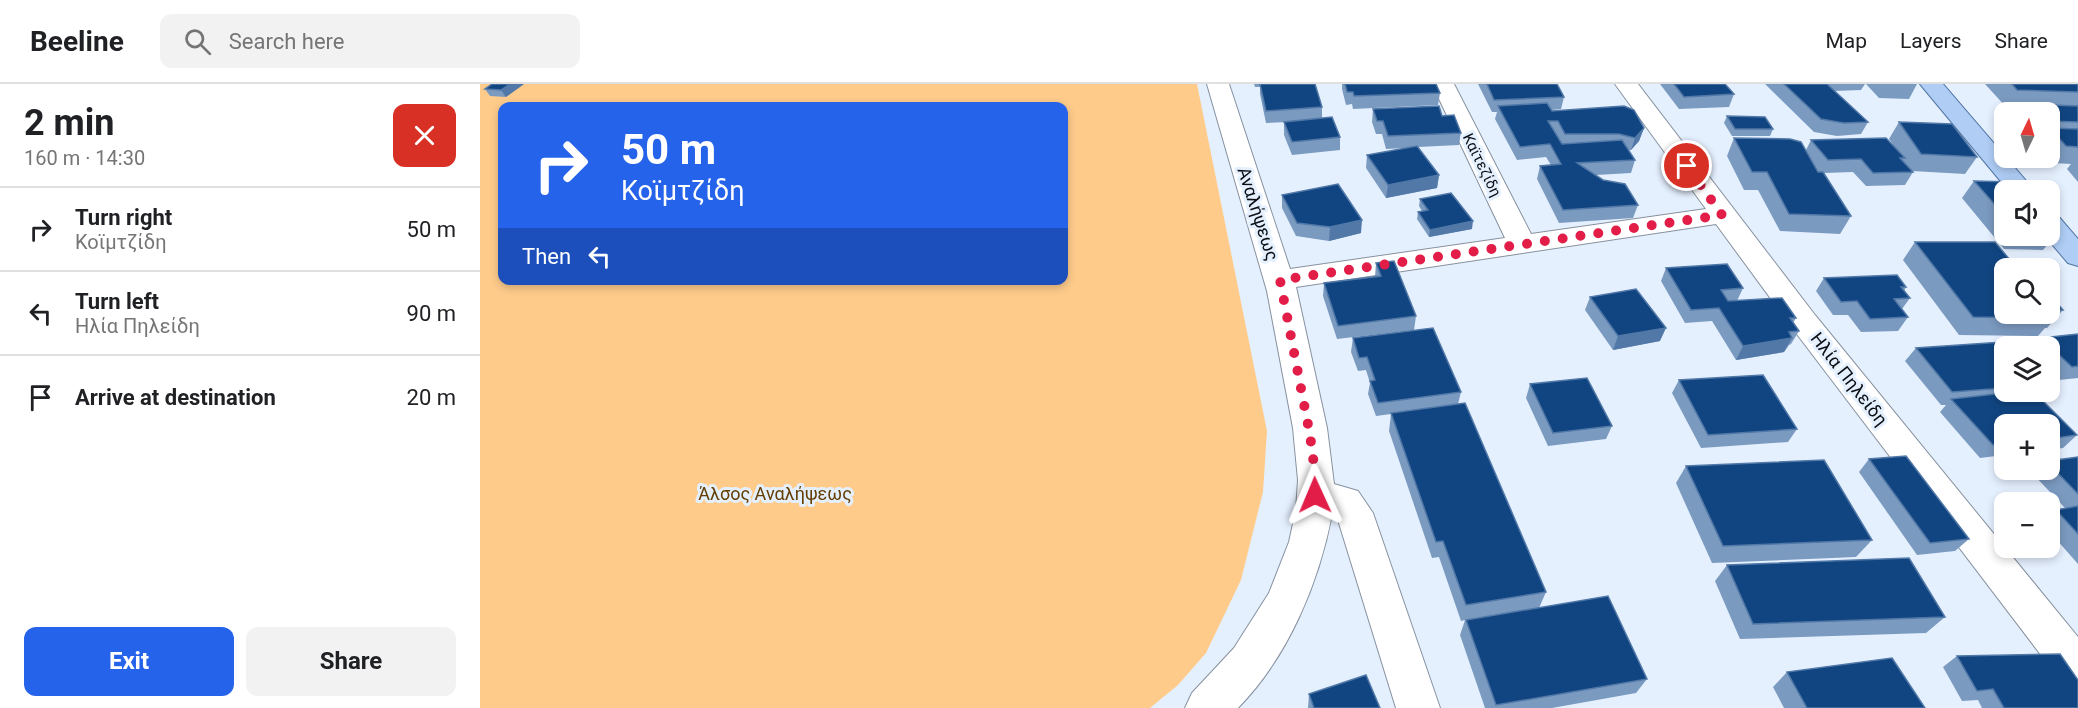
<!DOCTYPE html>
<meta charset="utf-8">
<style>
:root{--surface:#fff;--page:#f2f2f2;--text:#202124;--muted:#757577;--line:#e0e0e0;--accent:#2563eb}
body{margin:0;font-family:Roboto,sans-serif;background:var(--page);color:var(--text);height:100vh;display:flex;flex-direction:column;font-size:22px;white-space:nowrap}
*{box-sizing:border-box;margin:0}
p{font-size:20px;color:var(--muted)}
.icon{flex:none;width:33px;height:33px;fill:none;stroke:currentColor;stroke-width:2;stroke-linecap:round;stroke-linejoin:round}
.map{position:relative;flex:1;overflow:hidden}
.details{display:flex;flex-direction:column;background:var(--surface);width:480px}
.details>*{flex:none}
.top-card{position:absolute;left:18px;top:18px;width:570px;height:183px;border-radius:12px;box-shadow:0 3px 9px #0003;background:#2563eb;color:#fff;overflow:hidden}
.needle{width:39px;rotate:5deg}
.fabs{position:absolute;left:1514px;top:18px;display:grid;gap:12px}
.fabs a{display:grid;place-items:center;width:66px;height:66px;border-radius:12px;background:var(--surface);box-shadow:0 3px 9px #0003;font-size:30px}
.pin{position:absolute;display:grid;place-items:center;width:51px;height:51px;color:#fff;margin:-26px;border:3px solid #fff;border-radius:50%;box-shadow:0 2px 6px #0007}
.me{position:absolute;width:66px;margin:-33px;rotate:359deg;stroke-linejoin:round;filter:drop-shadow(0 0 4px #0008)}
.turn{display:flex;align-items:center;gap:21px;height:126px;padding:0 24px;font-size:27px}
.turn .icon{width:78px;height:78px;stroke-width:2.5}
.turn b{display:block;font-size:42px;line-height:51px}
.then{display:flex;align-items:center;height:57px;padding:0 24px;background:#0003;gap:12px;font-size:22px}
.round{display:grid;place-items:center;flex:none;width:63px;height:63px;border-radius:12px;background:var(--page)}
.overview{display:flex;align-items:center;justify-content:space-between;height:102px;padding:0 24px}
h1{font-size:36px;font-weight:700;line-height:45px}
.action{display:flex;gap:12px;margin-top:auto;padding:12px 24px}
.action a{flex:1;height:69px;border-radius:12px;background:var(--accent);color:#fff;font-size:24px;font-weight:700;line-height:69px;text-align:center}
.action a+a{background:var(--page);color:var(--text)}
ul{padding:0;list-style:none}
li{display:flex;align-items:center;gap:18px;height:84px;padding:0 24px;border-top:2px solid var(--line)}
li div{flex:1}
li b{display:block;font-size:22px}
li em{font-style:normal}
header{display:flex;align-items:center;gap:36px;box-sizing:border-box;height:84px;padding:0 30px;background:var(--surface);border-bottom:2px solid var(--line)}
header strong{font-size:28px}
nav{display:flex;gap:33px;margin-inline-start:auto;font-size:21px}
.search{width:420px;height:54px;background:var(--page);display:flex;align-items:center;gap:15px;box-sizing:border-box;padding:0 21px;border-radius:12px;color:var(--muted);font-size:22px}
main{display:flex;flex:1;min-height:0}
.map>svg:first-child{display:block}
.green{fill:#fecb8b;fill-rule:evenodd}
.lines{fill:none;stroke-linecap:round;stroke-linejoin:round}
.minor-casing{stroke:#87919f;stroke-width:2}
.major-casing{stroke:#5275a2;stroke-width:2}
.minor{fill:#fff;fill-rule:evenodd}
.major{fill:#afcdf5;fill-rule:evenodd}
.wall{fill:#7b9ac0}
.shaded-wall{fill:#5178a7}
.building{fill:#114581;stroke:#5178a7;stroke-width:1.5}
.route{stroke:#e11d48;stroke-width:10;stroke-dasharray:0 18}
.labels{text-anchor:middle;stroke-width:6;stroke-linejoin:round;paint-order:stroke}
.far-street-label{font-size:15px;fill:#0b0f14;stroke:#e5f0ff}
.street-label{font-size:18px;fill:#0b0f14;stroke:#e5f0ff}
.park-label{font-size:18px;fill:#633e00;stroke:#e5f0ff}
</style>
<header>
<strong>Beeline</strong>
<div class="search"><svg class="icon" aria-label="search" viewBox="0 0 24 24"><circle cx="10" cy="10" r="6"/><path d="M15 15l6 6"/></svg>Search here</div>
<nav><a>Map</a><a>Layers</a><a>Share</a></nav>
</header>
<main>
<section class="details">
<div class="overview"><div><h1>2 min</h1><p>160 m · 14:30</p></div><a class="round" style="background:#d93025;color:#fff"><svg class="icon" aria-label="close" viewBox="0 0 24 24"><path d="M6 6l12 12M18 6L6 18"/></svg></a></div>
<ul>
<li><svg class="icon" aria-label="right" viewBox="0 0 24 24"><path d="M7 20v-9h11M14 6l5 5-5 5"/></svg><div><b>Turn right</b><p>Κοϊμτζίδη</p></div><em>50 m</em></li>
<li><svg class="icon" aria-label="left" viewBox="0 0 24 24"><path d="M17 20v-9H6M10 6l-5 5 5 5"/></svg><div><b>Turn left</b><p>Ηλία Πηλείδη</p></div><em>90 m</em></li>
<li><svg class="icon" aria-label="arrive" viewBox="0 0 24 24"><path d="M6 21V4h12l-3 4 3 4H6"/></svg><div><b>Arrive at destination</b></div><em>20 m</em></li>
</ul>
<div class="action"><a>Exit</a><a>Share</a></div>
</section>
<div class="map">
<svg width="1598" height="624" viewBox="0 0 1598 624">
<rect width="100%" height="100%" fill="#e5f0ff"/>
<!-- green -->
<path class="green" d="M0 0H717L787 347 783 408 761 496 726 569 698 601 670 624H0ZM22 22H584V196H22Z"/>
<g class="lines">
<!-- minor casing -->
<g class="minor-casing">
<path id="minor" d="M727 0H749L810 185 1025 154 952 0H974L1051 150 1226 125 1135 0H1158L1335 231 1598 553V606L1583 600 1313 245 1236 140 816 203 847 344 854 400 878 407 893 429 960 624H916L858 436 852 430C839 499 808 573 758 624H705L712 609 754 564 789 509 809 458 816 426 818 396 813 344 787 207Z"/>
</g>
<!-- major casing -->
<g class="major-casing">
<g id="major">
<polygon points="1440,0 1463,0 1554,106 1528,106"/>
<polygon points="1569,131 1579,133 1598,155 1598,182 1588,179 1565,152 1569,152"/>
</g>
</g>
<!-- minor -->
<use href="#minor" class="minor"/>
<!-- major -->
<use href="#major" class="major"/>
</g>
<!-- wall -->
<g class="wall">
<polygon points="44,0 26,13 10,12 5,5"/>
<polygon points="774,0 835,0 842,23 842,34 860,53 860,66 812,71 804,51 804,38 809,38 786,39 780,10 780,3 775,3"/>
<polygon points="862,0 956,0 960,9 958,21 873,25 872,20 866,21 862,5"/>
<polygon points="998,0 1077,0 1084,13 1081,25 1071,26 1072,27 1164,44 1159,57 1151,66 1148,66 1155,76 1151,89 1116,91 1158,121 1153,134 1079,139 1057,95 1060,82 1071,81 1066,73 1037,76 1015,35 1017,28 1012,28"/>
<polygon points="1180,0 1245,0 1254,10 1249,23 1199,25"/>
<polygon points="1285,0 1385,0 1381,6 1354,7 1388,38 1381,50 1357,52 1334,48"/>
<polygon points="1386,0 1437,0 1429,15 1399,14"/>
<polygon points="1505,0 1598,0 1598,98 1587,85 1591,80 1573,79 1567,74 1569,74 1569,28 1540,28 1544,23 1526,23"/>
<polygon points="893,25 962,32 981,49 979,61 938,63 959,91 957,104 906,114 886,84 887,71 926,64 906,65 902,50 896,50 892,38"/>
<polygon points="1247,32 1293,45 1290,52 1252,52 1244,39"/>
<polygon points="1419,38 1497,73 1485,90 1432,87 1433,88 1425,101 1386,102 1373,88 1344,89 1371,132 1360,150 1300,147 1278,106 1264,106 1247,72 1254,54 1326,66 1331,56 1414,62 1409,55"/>
<polygon points="1494,97 1524,106 1524,152 1569,152 1569,148 1578,148 1563,166 1524,165 1482,114"/>
<polygon points="802,111 881,149 849,157 816,152 802,124"/>
<polygon points="940,115 992,145 949,153 937,135 938,128 942,127 939,122"/>
<polygon points="1435,158 1524,184 1569,230 1569,210 1583,226 1567,244 1565,244 1558,252 1479,251 1423,176"/>
<polygon points="896,179 936,232 934,246 857,255 843,212 844,199 895,193"/>
<polygon points="1186,184 1263,204 1257,217 1316,234 1313,239 1319,247 1311,260 1309,261 1304,268 1256,276 1232,237 1205,239 1181,197"/>
<polygon points="1344,194 1426,203 1424,207 1430,214 1422,225 1428,233 1418,247 1381,248 1368,231 1353,231 1336,207"/>
<polygon points="1110,213 1180,257 1133,266 1105,226"/>
<polygon points="1598,250 1598,294 1579,296 1569,287 1569,262 1554,262 1561,254"/>
<polygon points="873,254 981,308 978,320 1066,508 1059,524 1167,595 1156,609 1072,624 1005,624 980,551 985,536 981,537 959,473 952,474 909,347 911,330 896,332 888,310 890,299 886,286 878,287 871,268"/>
<polygon points="1524,262 1524,308 1554,308 1597,351 1583,364 1569,366 1569,340 1524,340 1524,371 1500,374 1460,328 1466,321 1461,321 1425,277 1436,264"/>
<polygon points="1199,296 1317,345 1308,358 1221,364 1192,309"/>
<polygon points="1050,300 1132,342 1126,355 1068,362 1046,314"/>
<polygon points="1598,373 1598,480 1569,447 1569,431 1576,426 1585,424 1553,390 1558,386 1569,386 1569,380"/>
<polygon points="1389,375 1489,455 1475,467 1437,471 1379,388"/>
<polygon points="1206,382 1392,456 1376,473 1232,479 1196,399"/>
<polygon points="1247,481 1465,533 1446,549 1260,555 1235,497"/>
<polygon points="1477,572 1598,624 1502,624 1498,616 1482,617 1463,583"/>
<polygon points="1307,588 1445,624 1304,624 1293,603"/>
<polygon points="829,610 900,624 828,624"/>
</g>
<!-- shaded-wall -->
<g class="shaded-wall">
<polygon points="30,0 44,0 26,13 21,6"/>
<polygon points="1164,44 1159,57 1151,66 1155,54"/>
<polygon points="959,91 957,104 906,114 908,101"/>
<polygon points="882,136 881,149 849,157 850,143"/>
<polygon points="993,137 992,145 949,153 950,146"/>
<polygon points="1186,244 1180,257 1133,266 1138,252"/>
<polygon points="1312,254 1304,268 1256,276 1263,262"/>
</g>
<!-- building -->
<g class="building">
<polygon points="12,0 30,0 21,6 5,5"/>
<polygon points="780,0 835,0 842,23 786,27"/>
<polygon points="865,0 956,0 960,9 874,12 873,8 867,8"/>
<polygon points="1007,0 1077,0 1084,13 1014,16"/>
<polygon points="1194,0 1245,0 1254,10 1204,13"/>
<polygon points="1304,0 1347,0 1388,38 1364,39 1341,35"/>
<polygon points="1532,0 1598,0 1598,8 1537,6"/>
<polygon points="1067,19 1072,27 1144,22 1154,26 1164,44 1155,54 1139,50 1085,50 1078,37 1068,37 1082,60 1142,56 1155,76 1097,79 1123,96 1145,100 1158,121 1083,126 1060,82 1081,80 1070,60 1040,63 1018,22"/>
<polygon points="1546,20 1598,22 1598,38 1569,37 1569,28 1548,28 1547,27 1553,27"/>
<polygon points="959,22 962,32 974,31 981,49 908,52 903,37 897,37 893,25"/>
<polygon points="1247,32 1285,33 1293,45 1255,45"/>
<polygon points="852,33 860,53 812,58 804,38"/>
<polygon points="1419,38 1472,40 1497,73 1441,70"/>
<polygon points="1569,44 1598,45 1598,63 1586,62 1577,52 1569,52"/>
<polygon points="1254,54 1310,55 1321,58 1338,88 1343,88 1371,132 1309,130 1287,88 1272,88"/>
<polygon points="1406,54 1425,74 1420,74 1433,88 1393,89 1381,75 1348,76 1331,56"/>
<polygon points="937,62 959,91 908,101 887,71"/>
<polygon points="1494,97 1532,98 1540,106 1524,106 1524,131"/>
<polygon points="858,100 882,136 850,143 817,139 802,111"/>
<polygon points="971,109 993,137 950,146 938,128 948,126 940,115"/>
<polygon points="1569,138 1578,148 1569,148"/>
<polygon points="1435,158 1515,158 1530,176 1547,176 1554,184 1524,184 1524,230 1569,229 1574,234 1493,233"/>
<polygon points="914,177 936,232 858,242 844,199 901,192 896,179"/>
<polygon points="1247,180 1263,204 1241,206 1248,217 1302,214 1316,234 1310,234 1319,247 1309,248 1312,254 1263,262 1239,224 1211,226 1186,184"/>
<polygon points="1417,191 1426,203 1421,203 1430,214 1414,215 1428,233 1390,235 1377,217 1361,218 1344,194"/>
<polygon points="1156,205 1186,244 1138,252 1110,213"/>
<polygon points="1569,210 1583,226 1569,226"/>
<polygon points="953,244 981,308 898,319 890,297 895,296 887,273 879,274 873,254"/>
<polygon points="1598,250 1598,282 1592,283 1561,254"/>
<polygon points="1523,258 1527,262 1524,262 1524,304 1472,308 1436,264"/>
<polygon points="1283,291 1317,345 1228,351 1199,296"/>
<polygon points="1107,294 1132,342 1073,349 1050,300"/>
<polygon points="1533,308 1554,308 1597,351 1569,355 1569,340 1524,340 1524,360 1513,361 1471,315"/>
<polygon points="985,319 1066,508 986,521 963,457 956,458 911,329"/>
<polygon points="1426,372 1489,455 1450,459 1389,375"/>
<polygon points="1598,373 1598,410 1569,380 1569,377"/>
<polygon points="1344,376 1392,456 1243,462 1206,382"/>
<polygon points="1598,422 1598,450 1576,426"/>
<polygon points="1429,474 1465,533 1273,540 1247,481"/>
<polygon points="1128,512 1167,595 1016,621 986,536"/>
<polygon points="1580,570 1598,596 1598,624 1524,624 1513,605 1497,607 1477,572"/>
<polygon points="1412,574 1445,624 1327,624 1307,588"/>
<polygon points="886,591 900,624 834,624 829,610"/>
</g>
<g class="lines">
<!-- route -->
<polyline class="route" points="835,411 836,396 830,351 800,196 1242,131 1207,82"/>
</g>
<g class="labels">
<!-- far-street labels -->
<g class="far-street-label">
<text transform="translate(1002 81) rotate(64)" y="5">Καϊτεζίδη</text>
</g>
<!-- street labels -->
<g class="street-label">
<text transform="translate(778 130) rotate(72)" y="6">Αναλήψεως</text>
<text transform="translate(1369 295) rotate(52)" y="6">Ηλία Πηλείδη</text>
</g>
<!-- park labels -->
<g class="park-label">
<text x="295" y="416">Άλσος Αναλήψεως</text>
</g>
</g>
</svg>
<div class="fabs">
<a><svg class="needle" viewBox="-14 -14 28 28"><path d="M0-13l5 13h-10z" fill="#e53935"/><path d="M0 13l5-13h-10z" fill="#757577"/></svg></a>
<a><svg class="icon" aria-label="sound" viewBox="0 0 24 24"><path d="M4 9h4l5-4v14l-5-4H4zM17 9q2 3 0 6"/></svg></a>
<a><svg class="icon" aria-label="search" viewBox="0 0 24 24"><circle cx="10" cy="10" r="6"/><path d="M15 15l6 6"/></svg></a>
<a><svg class="icon" aria-label="layers" viewBox="0 0 24 24"><path d="M12 4l9 5-9 5-9-5zM3 14l9 5 9-5"/></svg></a>
<a>+</a>
<a>−</a>
</div>
<div class="pin" style="left:1207px;top:82px;background:#d93025"><svg class="icon" aria-label="arrive" viewBox="0 0 24 24"><path d="M6 21V4h12l-3 4 3 4H6"/></svg></div>
<svg class="me" style="left:835px;top:411px" viewBox="-20 -20 40 40"><path d="M0-17L14 15 0 8-14 15z" fill="#e11d48" stroke="#fff" stroke-width="4"/></svg>
<div class="top-card">
<div class="turn"><svg class="icon" aria-label="right" viewBox="0 0 24 24"><path d="M7 20v-9h11M14 6l5 5-5 5"/></svg><div><b>50 m</b>Κοϊμτζίδη</div></div>
<div class="then">Then<svg class="icon" aria-label="left" viewBox="0 0 24 24"><path d="M17 20v-9H6M10 6l-5 5 5 5"/></svg></div>
</div>
</div>
</main>
